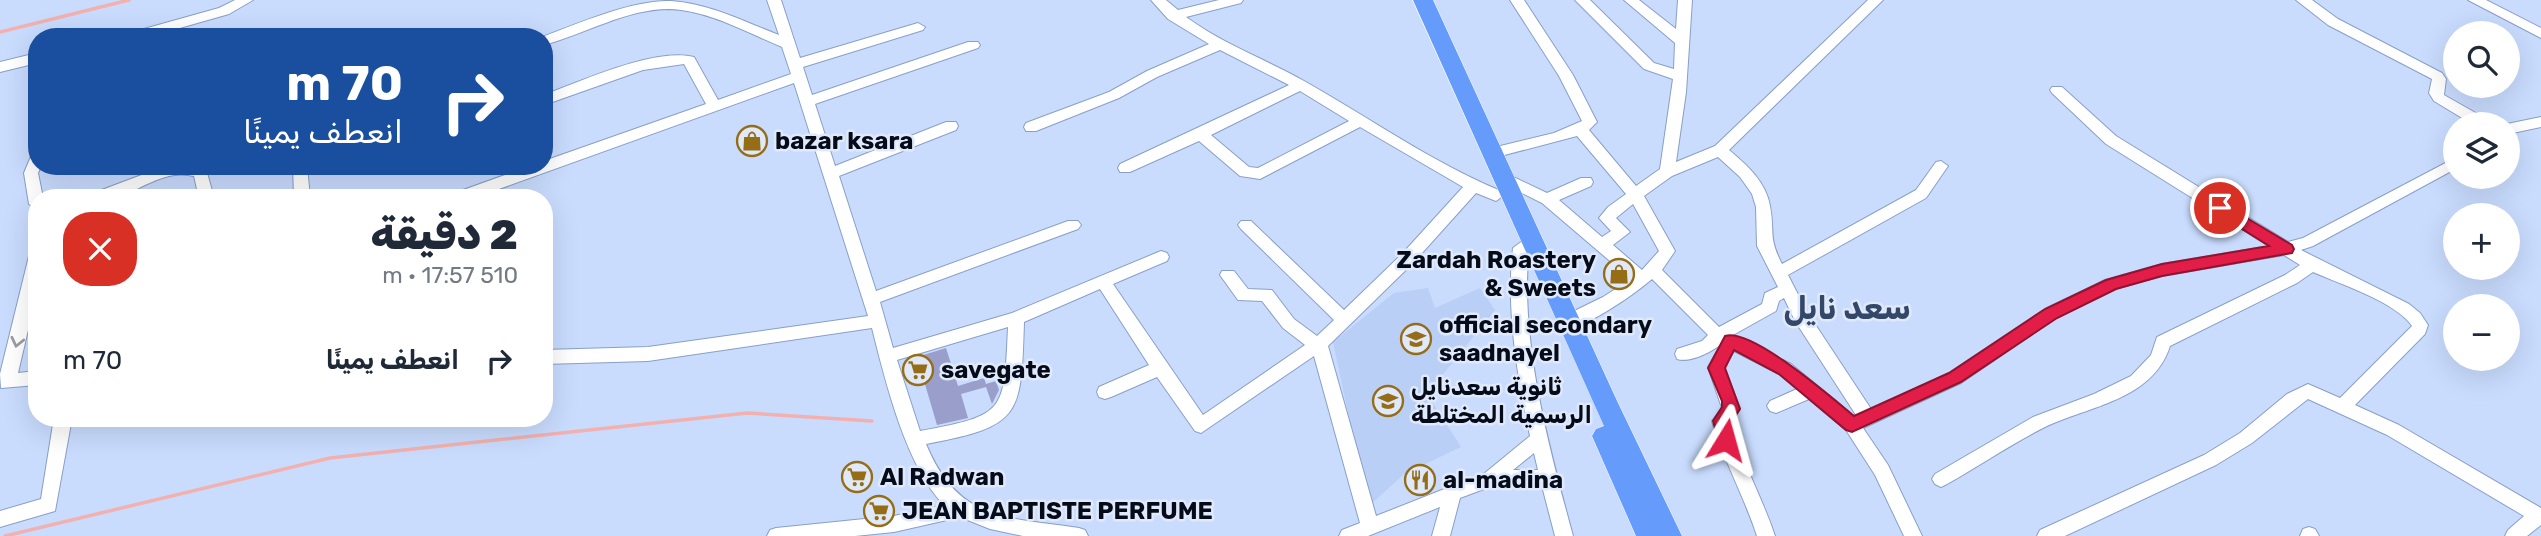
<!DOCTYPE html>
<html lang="ar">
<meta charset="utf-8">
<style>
:root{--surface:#fff;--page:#f2f2f3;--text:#1f2937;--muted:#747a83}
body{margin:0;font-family:Rubik,Vazirmatn,sans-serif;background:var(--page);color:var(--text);direction:rtl;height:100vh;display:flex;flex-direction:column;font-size:26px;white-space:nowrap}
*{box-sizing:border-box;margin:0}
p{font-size:23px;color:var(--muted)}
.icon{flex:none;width:38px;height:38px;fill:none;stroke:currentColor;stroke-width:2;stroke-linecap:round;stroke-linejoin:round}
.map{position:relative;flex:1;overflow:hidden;direction:ltr}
.side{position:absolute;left:28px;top:189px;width:525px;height:238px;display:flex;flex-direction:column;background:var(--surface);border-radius:28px;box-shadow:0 7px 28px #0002;direction:rtl}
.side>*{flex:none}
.guide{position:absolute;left:28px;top:28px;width:525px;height:147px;border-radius:28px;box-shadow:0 7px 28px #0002;direction:rtl;background:#1a4fa0;color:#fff;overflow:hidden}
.controls{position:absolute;left:2443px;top:21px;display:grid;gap:14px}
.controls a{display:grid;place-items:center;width:77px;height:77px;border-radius:50%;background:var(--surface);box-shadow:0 7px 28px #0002;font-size:35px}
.pin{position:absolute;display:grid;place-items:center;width:60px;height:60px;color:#fff;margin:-30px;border:4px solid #fff;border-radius:50%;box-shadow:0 2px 7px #0007}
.me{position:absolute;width:77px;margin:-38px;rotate:8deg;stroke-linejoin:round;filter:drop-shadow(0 0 5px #0008)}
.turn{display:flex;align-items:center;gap:24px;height:147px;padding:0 35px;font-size:32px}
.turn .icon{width:91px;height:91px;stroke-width:2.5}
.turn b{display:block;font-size:49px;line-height:60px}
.round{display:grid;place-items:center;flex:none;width:74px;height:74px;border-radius:28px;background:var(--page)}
.headline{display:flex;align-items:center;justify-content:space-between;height:119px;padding:0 35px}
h1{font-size:42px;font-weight:800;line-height:52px}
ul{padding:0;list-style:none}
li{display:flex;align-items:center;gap:21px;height:105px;padding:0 35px}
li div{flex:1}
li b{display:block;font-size:26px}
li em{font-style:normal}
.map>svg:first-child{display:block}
.built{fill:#b9cff6}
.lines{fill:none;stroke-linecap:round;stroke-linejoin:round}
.stream{stroke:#f2b1af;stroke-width:3.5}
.building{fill:#9a9eca}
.minor-casing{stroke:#889fc7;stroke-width:2}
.highway-casing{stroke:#fff;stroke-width:1}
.minor{fill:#fff;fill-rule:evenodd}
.highway{fill:#659bfa;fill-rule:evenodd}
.oneway{stroke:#9b9da3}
.route{fill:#e11d48;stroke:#92132f;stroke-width:2}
.labels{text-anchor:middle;stroke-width:5;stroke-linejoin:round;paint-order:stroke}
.poi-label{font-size:24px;font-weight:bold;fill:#050b19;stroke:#dfe9fa;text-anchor:start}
.district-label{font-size:32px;font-weight:bold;fill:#334769;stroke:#dfe9fa}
</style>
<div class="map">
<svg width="2541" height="536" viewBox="0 0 2541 536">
<rect width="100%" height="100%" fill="#c9dcfe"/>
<!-- built -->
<polygon class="built" points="1428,288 1435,308 1480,288 1495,310 1427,394 1461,447 1404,474 1368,507 1333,342 1394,293"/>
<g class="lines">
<!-- stream -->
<g class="stream">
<polyline points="0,32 129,0"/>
<polyline points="5,536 330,458 747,413 872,421"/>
</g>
</g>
<!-- building -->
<polygon class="building" points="946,348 958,386 984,378 986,384 996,381 999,390 992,404 986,387 961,394 968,418 937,425 917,357"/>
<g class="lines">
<!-- minor casing -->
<g class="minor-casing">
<g id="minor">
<polygon points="235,0 253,0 229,14 148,37 124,37 126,34 219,8"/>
<path d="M767 0H781L800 58 918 23 925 27 923 30 803 67 812 95 968 42H978L980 45 978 48 815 104 835 166 946 122H956L958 126 956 130 839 176 876 291 1068 221H1078L1081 225 1078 229 880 302 893 348 1012 313 1161 251 1167 253 1169 257 1167 261 1113 284 1203 415 1305 345 1283 328 1262 301 1238 300 1220 275 1222 271H1234L1248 289 1272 290 1294 319 1317 336 1334 320 1241 229 1238 225 1241 221H1251L1344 310 1402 254 1463 187 1360 127 1260 179 1240 176 1199 141 1130 172H1120L1118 168 1120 164 1289 85 1220 50 1157 77 1119 98 1036 131H1026L1024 127 1026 123 1109 92 1147 71 1209 44 1168 19 1151 0H1166L1178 10 1219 0H1243L1241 3 1186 17C1223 44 1265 59 1304 81 1370 118 1431 162 1501 191L1504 195 1496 201 1476 193 1414 262 1328 346 1376 516 1485 473 1530 436C1517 376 1506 309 1513 248L1521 242 1529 248C1519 340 1549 447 1573 536H1555L1542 486H1492L1460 498 1450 536H1432L1440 507 1368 536H1339L1342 530 1360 523 1314 356 1201 433 1195 431 1157 377 1111 397 1105 399 1099 397 1097 392 1099 387 1149 365 1100 289 1024 322C1021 416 1022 426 926 444 958 522 1006 517 1079 528L1085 530 1088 536H1023L990 529 960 517 894 532 855 536H767L770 530 776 528 894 516 944 505C906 467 885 380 872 328L648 361 544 364V350L648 347 868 316 794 83 474 198H450L452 194 530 166H544V161L706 104 684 64 643 70 544 105V95C581 81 656 47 694 57L718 100 791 74 782 47C748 33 708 10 669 9 626 9 585 34 544 45V37H542C580 23 631 0 671 1 708 3 745 22 779 35ZM1300 91 1349 121 1258 168 1249 167 1211 135ZM1008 327C1004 413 1006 415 920 431L897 360ZM1534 453 1538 470H1513Z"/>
<path d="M1510 0H1524L1573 75 1597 122 1589 130 1636 186 1660 169 1673 79 1644 69 1575 0H1590L1654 63 1674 69 1675 43 1624 0H1639L1676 29 1678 0H1692L1686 92 1676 162 1715 146 1868 0H1883L1729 150C1747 165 1766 182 1770 206 1775 233 1768 237 1782 264L1916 190 1936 162 1941 161 1948 166 1926 198 1788 275 1807 312 1871 409 1949 373 2045 309 2105 280 2162 264 2269 246 2106 144 2052 93 2050 90 2052 87H2062L2116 136 2288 242 2303 238 2455 158V169L2313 246 2301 250 2409 304 2420 313 2428 325 2425 334 2355 405 2399 425 2541 508V525L2527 536H2505L2508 530 2524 516 2387 435 2308 399 2252 443 2216 465 2065 536H2037L2040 530 2204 455 2240 433 2287 394 2308 384 2340 398 2412 326C2396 302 2340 284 2313 272L2297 283 2170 346C2153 400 2089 406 2045 427 2011 444 1979 466 1947 484L1941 487 1935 484 1932 479 1935 474 2033 417 2094 394 2131 376 2151 355 2157 337 2285 275 2300 265 2284 255 2162 276 2115 289 2057 317 1961 383 1863 428 1888 465 1922 536H1904L1875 475 1846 430 1809 399 1776 413 1770 411 1767 406 1770 401 1797 389 1779 374 1734 351 1724 367 1740 409 1730 422C1742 462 1762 497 1775 536H1757C1744 496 1724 461 1712 421L1722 408 1708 367 1721 344C1712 352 1690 363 1677 359L1675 354 1677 349 1702 341 1708 335 1652 279C1637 292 1581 333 1562 327L1560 322 1562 317 1603 297 1631 279 1542 203 1500 182 1498 178 1505 173 1547 193 1581 178H1591L1593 182 1591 186 1559 200 1602 237 1611 231 1599 218 1608 207 1626 194 1577 136 1493 158 1488 157 1486 153 1488 149 1554 133 1582 121 1559 76ZM1718 157 1740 177 1752 194 1756 207 1757 246 1778 287 1765 293 1762 304 1719 327 1662 270 1675 251 1644 196 1672 176ZM1633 204 1659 251 1642 270 1613 245 1630 232 1616 218ZM1784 298 1795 321 1856 415 1854 416 1791 364 1733 335 1776 311 1779 301Z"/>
<polygon points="2296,0 2312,0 2338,19 2442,73 2446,79 2444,95 2488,120 2490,124 2472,124 2434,101 2429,93 2432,79 2328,25"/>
<polygon points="2468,0 2486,0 2541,28 2541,38"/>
<polygon points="37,53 37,63 0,72 0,62"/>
<polygon points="2541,117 2541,127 2508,134 2507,124"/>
<polygon points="37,153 37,166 41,166 38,173 43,198 37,198 37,210 29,204 24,173 32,154"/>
<path d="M197 166 206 169 214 198H199L194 176C164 168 140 192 112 198 105 199 96 198 89 198L91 194 163 167Z"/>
<polygon points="293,166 307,166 310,198 294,198"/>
<polygon points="37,250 37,291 18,373 37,371 37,385 1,388 0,374 29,256"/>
<polygon points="54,418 72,418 55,511 0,527 0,511 41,499"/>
<polygon points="2309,527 2315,529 2319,536 2300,536 2303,529"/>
</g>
</g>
<!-- highway casing -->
<g class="highway-casing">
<polygon id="highway" points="1413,0 1433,0 1618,403 1682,536 1636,536 1592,436 1596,429 1604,426"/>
</g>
<!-- minor -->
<use href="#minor" class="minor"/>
<!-- highway -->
<use href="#highway" class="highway"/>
</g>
<!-- one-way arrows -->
<defs><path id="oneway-chevron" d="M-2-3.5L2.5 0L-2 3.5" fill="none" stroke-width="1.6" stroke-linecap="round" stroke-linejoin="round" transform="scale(1.75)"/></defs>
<use class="oneway" href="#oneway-chevron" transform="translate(17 342) rotate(103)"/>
<!-- route -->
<path class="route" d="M2220 202 2292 245 2294 249 2292 253 2162 276 2116 289 2057 318 1961 382 1852 432 1846 430 1779 374 1734 350 1725 368 1740 409 1731 423 1735 440 1733 445 1726 447 1720 445 1713 421 1722 407V401L1708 368 1725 336C1751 327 1832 398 1854 416L1949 373 2045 309 2106 280 2162 264 2269 246 2215 212 2212 208 2215 204Z"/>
<!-- icons -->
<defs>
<g id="shop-ring" transform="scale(1.575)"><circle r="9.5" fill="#dfe9fa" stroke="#956d17" stroke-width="1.5"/><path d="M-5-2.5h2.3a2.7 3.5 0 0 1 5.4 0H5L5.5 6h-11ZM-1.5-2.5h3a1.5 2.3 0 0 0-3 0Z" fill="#956d17"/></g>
<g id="school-ring" transform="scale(1.575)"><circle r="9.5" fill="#dfe9fa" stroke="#956d17" stroke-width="1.5"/><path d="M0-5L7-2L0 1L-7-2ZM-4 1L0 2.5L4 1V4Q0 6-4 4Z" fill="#956d17"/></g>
<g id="supermarket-ring" transform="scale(1.575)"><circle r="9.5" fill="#dfe9fa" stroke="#956d17" stroke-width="1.5"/><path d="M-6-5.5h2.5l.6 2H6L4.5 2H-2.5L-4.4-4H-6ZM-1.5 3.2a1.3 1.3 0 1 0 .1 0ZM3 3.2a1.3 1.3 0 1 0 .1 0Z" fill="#956d17"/></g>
<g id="restaurant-ring" transform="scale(1.575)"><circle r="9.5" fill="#dfe9fa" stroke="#956d17" stroke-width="1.5"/><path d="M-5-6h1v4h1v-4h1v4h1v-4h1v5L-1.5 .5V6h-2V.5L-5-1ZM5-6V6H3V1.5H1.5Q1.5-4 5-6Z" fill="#956d17"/></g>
</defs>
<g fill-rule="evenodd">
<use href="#shop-ring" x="752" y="141"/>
<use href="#shop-ring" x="1619" y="274"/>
<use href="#school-ring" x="1416" y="339"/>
<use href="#supermarket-ring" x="918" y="370"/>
<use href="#school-ring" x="1388" y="401"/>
<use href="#supermarket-ring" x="857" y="477"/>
<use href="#restaurant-ring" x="1420" y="480"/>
<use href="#supermarket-ring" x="879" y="511"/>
</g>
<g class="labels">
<!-- poi labels -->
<g class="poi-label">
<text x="775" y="149">bazar ksara</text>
<text x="1596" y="268" text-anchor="end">Zardah Roastery<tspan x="1596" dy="28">&amp; Sweets</tspan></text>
<text x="1439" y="333">official secondary<tspan x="1439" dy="28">saadnayel</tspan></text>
<text x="941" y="378">savegate</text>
<text x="1411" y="395">ثانوية سعدنايل<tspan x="1411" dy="28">الرسمية المختلطة</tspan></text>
<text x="880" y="485">Al Radwan</text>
<text x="1443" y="488">al-madina</text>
<text x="902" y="519">JEAN BAPTISTE PERFUME</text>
</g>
<!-- district labels -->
<g class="district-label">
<text x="1847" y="319">سعد نايل</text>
</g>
</g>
</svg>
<div class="controls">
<a><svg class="icon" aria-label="search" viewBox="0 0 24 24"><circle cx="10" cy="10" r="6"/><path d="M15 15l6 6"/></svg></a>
<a><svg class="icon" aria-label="layers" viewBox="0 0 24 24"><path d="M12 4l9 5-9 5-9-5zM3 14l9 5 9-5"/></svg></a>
<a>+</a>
<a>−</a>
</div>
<div class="pin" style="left:2220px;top:208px;background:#d93025"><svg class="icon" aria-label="arrive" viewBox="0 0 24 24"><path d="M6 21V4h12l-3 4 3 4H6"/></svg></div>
<svg class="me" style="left:1726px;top:440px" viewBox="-20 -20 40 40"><path d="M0-17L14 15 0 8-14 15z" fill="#e11d48" stroke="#fff" stroke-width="4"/></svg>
<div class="guide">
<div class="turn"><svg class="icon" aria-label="right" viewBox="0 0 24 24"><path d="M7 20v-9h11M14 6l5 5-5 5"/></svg><div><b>70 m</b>انعطف يمينًا</div></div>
</div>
<section class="side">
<div class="headline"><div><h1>2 دقيقة</h1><p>510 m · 17:57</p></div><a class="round" style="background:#d93025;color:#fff"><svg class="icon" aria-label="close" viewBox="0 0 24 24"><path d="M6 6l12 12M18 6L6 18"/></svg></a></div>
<ul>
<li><svg class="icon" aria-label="right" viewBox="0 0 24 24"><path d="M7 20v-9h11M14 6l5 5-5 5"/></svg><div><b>انعطف يمينًا</b></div><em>70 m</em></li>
</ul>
</section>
</div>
